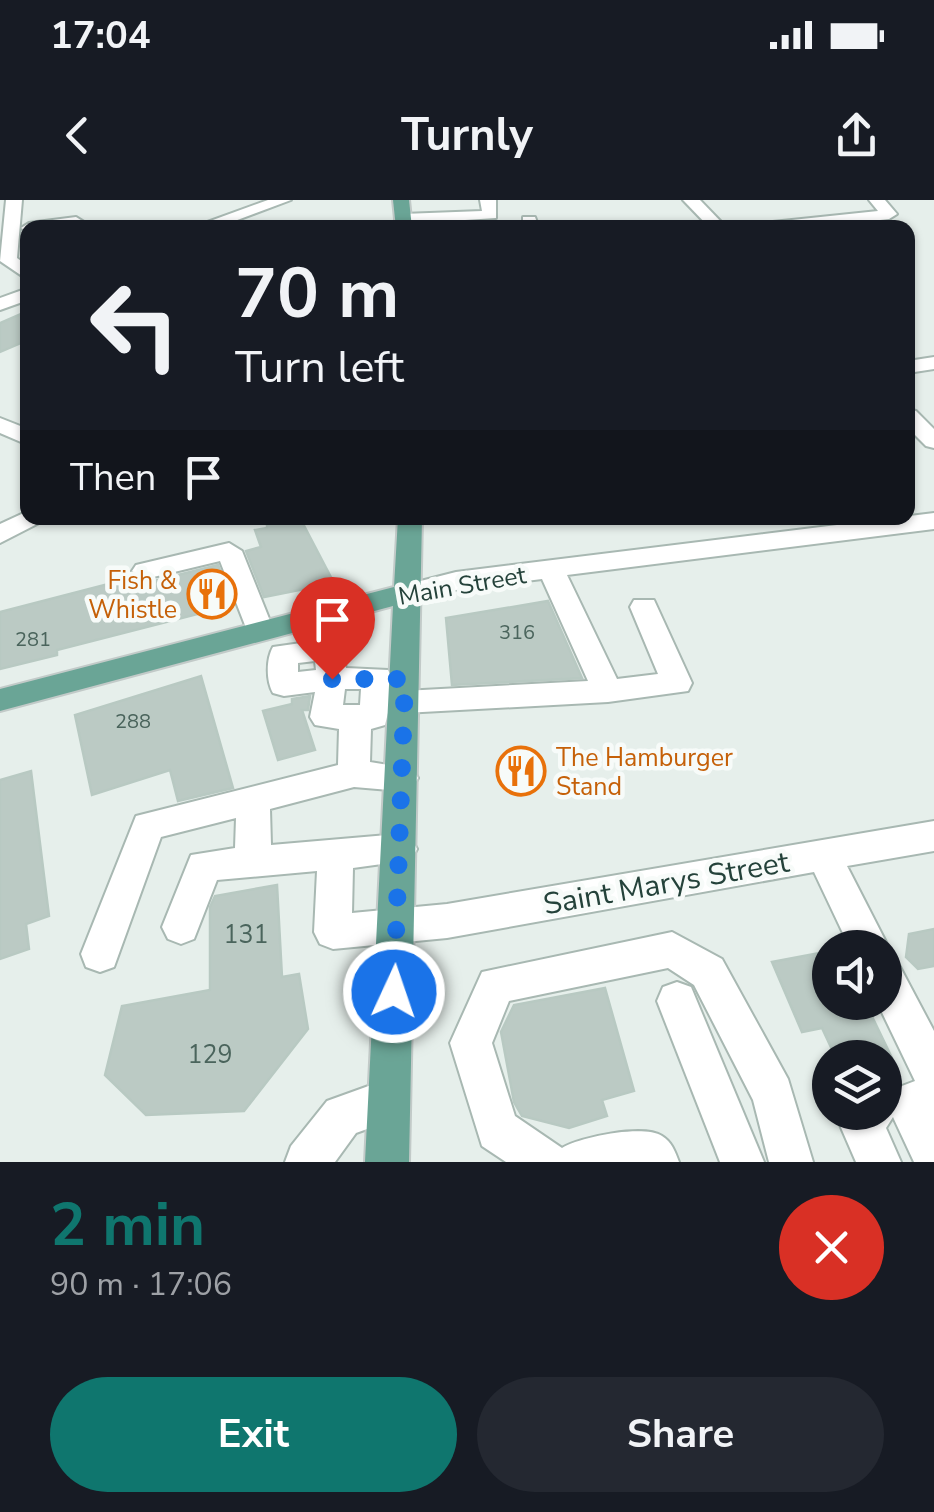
<!DOCTYPE html>
<meta charset="utf-8">
<style>
:root{--surface:#171b24;--page:#242831;--text:#f1f3f6;--muted:#9ea1a6;--accent:#0f766e}
body{margin:0;font-family:"Nunito Sans",sans-serif;background:var(--page);color:var(--text);height:100vh;display:flex;flex-direction:column;font-size:38px;white-space:nowrap}
*{box-sizing:border-box;margin:0}
p{font-size:32px;color:var(--muted)}
.icon{flex:none;width:55px;height:55px;fill:none;stroke:currentColor;stroke-width:2;stroke-linecap:round;stroke-linejoin:round}
.map{position:relative;height:962px;overflow:hidden}
.drawer{display:flex;flex-direction:column;background:var(--surface);flex:1}
.drawer>*{flex:none}
.banner{position:absolute;left:20px;top:20px;width:895px;height:305px;border-radius:20px;box-shadow:0 2px 8px #0004;background:#171b24;color:var(--text);overflow:hidden}
.fabs{position:absolute;left:812px;top:730px;display:grid;gap:20px}
.fabs a{display:grid;place-items:center;width:90px;height:90px;border-radius:50%;background:var(--surface);box-shadow:0 2px 8px #0004;font-size:50px}
.pin{position:absolute;display:grid;place-items:center;width:85px;height:85px;color:#fff;margin:-102px -42px;border-radius:50% 50% 50% 0;rotate:-45deg;box-shadow:0 0 10px #0007}
.pin .icon{rotate:45deg}
.me{position:absolute;width:110px;margin:-55px;rotate:3deg;stroke-linejoin:round;filter:drop-shadow(0 0 8px #0008)}
.turn{display:flex;align-items:center;gap:35px;height:210px;padding:0 50px;font-size:45px}
.turn .icon{width:130px;height:130px;stroke-width:2.5}
.turn b{display:block;font-size:70px;line-height:85px}
.then{display:flex;align-items:center;height:95px;padding:0 50px;background:#0003;gap:20px;font-size:38px}
.round{display:grid;place-items:center;flex:none;width:105px;height:105px;border-radius:52px;background:var(--page)}
.headline{display:flex;align-items:center;justify-content:space-between;height:170px;padding:0 50px}
h1{font-size:60px;font-weight:700;line-height:75px;color:var(--accent)}
.action{display:flex;gap:20px;margin-top:auto;padding:20px 50px}
.action a{flex:1;height:115px;border-radius:60px;background:var(--accent);color:#fff;font-size:40px;font-weight:700;line-height:115px;text-align:center}
.action a+a{background:var(--page);color:var(--text)}
.status{display:flex;justify-content:space-between;align-items:center;height:70px;padding:0 50px;background:var(--surface);direction:ltr}
.status svg{height:28px;fill:currentColor}
header{display:flex;justify-content:space-between;align-items:center;height:130px;padding:0 50px;background:var(--surface);font-size:45px;font-weight:700}
.map>svg:first-child{display:block}
.building{fill:#bbcac4;stroke:#b8c9c2;stroke-width:2.5}
.lines{fill:none;stroke-linecap:round;stroke-linejoin:round}
.minor-casing{stroke:#a8b8b2;stroke-width:4}
.major-casing{stroke:#c2cac8;stroke-width:4}
.minor{fill:#fff;fill-rule:evenodd}
.major{fill:#6aa596;fill-rule:evenodd}
.route{stroke:#1a73e8;stroke-width:18;stroke-dasharray:0 32.4}
.labels{text-anchor:middle;stroke-width:9;stroke-linejoin:round;paint-order:stroke}
.number-label{font-size:20px;fill:#4a645c}
.food-label{font-size:25px;fill:#c56008;stroke:#f7fbf9;text-anchor:end}
.street-label{font-size:25px;fill:#24423a;stroke:#f7fbf9}
.near-number-label{font-size:25px;fill:#4a645c}
.near-street-label{font-size:30px;fill:#24423a;stroke:#f7fbf9}
</style>
<div class="status"><b>17:04</b><svg viewBox="0 0 49 12"><path d="M0 12V9h3v3zM5 12V6h3v6zM10 12V3h3v9zM15 12V0h3v12zM26 1h20v11H26zM47 4h2v5h-2z"/></svg></div>
<header><svg class="icon" aria-label="back" viewBox="0 0 24 24"><path d="M15 5l-7 7 7 7"/></svg>Turnly<svg class="icon" aria-label="share" viewBox="0 0 24 24"><path d="M12 15V3M7 8l5-5 5 5M5 13v7h14v-7"/></svg></header>
<div class="map">
<svg width="934" height="962" viewBox="0 0 934 962">
<rect width="100%" height="100%" fill="#e6efeb"/>
<!-- building -->
<g class="building">
<polygon points="28,111 28,140 0,152 0,123"/>
<polygon points="267,318 300,318 334,383 264,397 246,351 261,347 255,330 267,328"/>
<polygon points="218,365 233,405 57,450 57,455 0,469 0,412 135,377 146,383"/>
<polygon points="548,401 582,478 452,485 446,418"/>
<polygon points="201,476 233,588 178,601 170,570 92,595 75,515"/>
<polygon points="310,496 308,510 302,510 315,550 278,560 263,511 292,504 292,499"/>
<polygon points="31,571 49,716 26,724 29,749 0,759 0,580"/>
<polygon points="277,685 282,777 299,774 308,829 244,911 146,915 105,875 122,806 210,790 210,707 215,696"/>
<polygon points="934,729 934,766 918,769 906,757 909,734"/>
<polygon points="830,751 830,802 865,802 892,858 836,858 822,828 802,832 772,762"/>
<polygon points="605,788 634,891 602,900 607,916 569,928 522,916 514,902 501,832 514,805"/>
</g>
<g class="lines">
<!-- minor casing -->
<g class="minor-casing">
<g id="minor">
<polygon points="6,0 22,0 17,58 28,66 28,80 0,61"/>
<polygon points="268,0 291,0 216,28 191,28"/>
<polygon points="480,0 496,0 496,18 403,24 395,19 403,14 482,11"/>
<polygon points="683,0 700,0 727,28 710,28"/>
<polygon points="869,0 885,0 897,14 889,19 810,28 755,28 763,23 878,11"/>
<polygon points="76,17 84,22 82,25 28,28 28,32 21,28 29,23"/>
<polygon points="523,17 535,17 539,28 523,28"/>
<polygon points="28,88 28,100 0,110 0,98"/>
<polygon points="934,157 934,169 908,173 908,161"/>
<polygon points="908,209 916,211 934,229 934,248 926,246 908,228"/>
<polygon points="0,218 28,229 28,245 0,233"/>
<polygon points="28,311 28,318 42,318 39,323 0,343 0,324"/>
<path d="M934 313V329L567 375 617 479 658 474 630 407 634 400H654L692 483 688 491 608 502 404 513 390 505 385 525 371 529 370 562 413 569 418 578 413 587 401 591 354 587 270 609 271 645 399 634 411 638 417 649 411 660 353 668 352 713 447 704 934 621V651L847 666 889 748 885 757V748H850L814 672 447 738 333 749 320 744 314 732 317 671 217 680 194 739 181 744 168 739 162 727 191 655 235 648 236 618 161 637 114 767 100 772 86 767 81 754 136 616 338 565 339 529 315 525 310 517 315 492 284 496 273 493C266 481 266 459 273 447L329 439 339 442 346 468 388 470 392 478 391 498 404 491 588 481 542 379 456 390 407 402 397 399 393 393 397 387 456 372ZM315 461 316 470 298 472V463ZM345 489H361L360 505H343Z"/>
<polygon points="229,343 242,351 274,431 270,438 250,438 220,361 145,379 132,371 136,365"/>
<path d="M672 732 722 759 788 879 813 962H769L753 900 694 785 668 768 509 801 492 843 515 916 562 948C579 937 644 924 662 936 672 942 675 952 679 962H506L482 946 450 843 482 772Z"/>
<polygon points="885,760 899,765 934,831 934,962 914,962 893,917 886,928 901,962 856,962 836,916 838,912 885,912 885,895 889,899 894,889 915,881 877,802 885,802"/>
<polygon points="677,782 691,787 764,962 720,962 657,801 663,787"/>
<polygon points="388,879 403,886 410,901 403,916 356,933 335,962 285,962 291,946 327,901"/>
</g>
</g>
<!-- major casing -->
<g class="major-casing">
<g id="major">
<polygon points="393,0 409,0 412,28 396,28"/>
<polygon points="398,318 422,318 409,962 365,962 393,406 0,511 0,489 394,387"/>
</g>
</g>
<!-- minor -->
<use href="#minor" class="minor"/>
<!-- major -->
<use href="#major" class="major"/>
</g>
<g class="lines">
<!-- route -->
<polyline class="route" points="332,479 405,479 394,792"/>
</g>
<!-- icons -->
<defs>
<g id="restaurant-ring" transform="scale(2.5)"><circle r="9.5" fill="#f7fbf9" stroke="#e8710a" stroke-width="1.5"/><path d="M-5-6h1v4h1v-4h1v4h1v-4h1v5L-1.5 .5V6h-2V.5L-5-1ZM5-6V6H3V1.5H1.5Q1.5-4 5-6Z" fill="#e8710a"/></g>
</defs>
<g fill-rule="evenodd">
<use href="#restaurant-ring" x="212" y="394"/>
<use href="#restaurant-ring" x="521" y="571"/>
</g>
<g class="labels">
<!-- number labels -->
<g class="number-label">
<text x="517" y="439">316</text>
<text x="33" y="446">281</text>
<text x="133" y="528">288</text>
</g>
<!-- food labels -->
<g class="food-label">
<text x="177" y="389">Fish &amp;<tspan x="177" dy="29">Whistle</tspan></text>
<text x="556" y="566" text-anchor="start">The Hamburger<tspan x="556" dy="29">Stand</tspan></text>
</g>
<!-- street labels -->
<g class="street-label">
<text transform="translate(462 385) rotate(-10)" y="9">Main Street</text>
</g>
<!-- near-number labels -->
<g class="near-number-label">
<text x="246" y="743">131</text>
<text x="210" y="863">129</text>
</g>
<!-- near-street labels -->
<g class="near-street-label">
<text transform="translate(666 683) rotate(-10)" y="10">Saint Marys Street</text>
</g>
</g>
</svg>
<div class="fabs">
<a><svg class="icon" aria-label="sound" viewBox="0 0 24 24"><path d="M4 9h4l5-4v14l-5-4H4zM17 9q2 3 0 6"/></svg></a>
<a><svg class="icon" aria-label="layers" viewBox="0 0 24 24"><path d="M12 4l9 5-9 5-9-5zM3 14l9 5 9-5"/></svg></a>
</div>
<div class="pin" style="left:332px;top:479px;background:#d93025"><svg class="icon" aria-label="arrive" viewBox="0 0 24 24"><path d="M6 21V4h12l-3 4 3 4H6"/></svg></div>
<svg class="me" style="left:394px;top:792px" viewBox="-20 -20 40 40"><circle r="17" fill="#1a73e8" stroke="#fff" stroke-width="3"/><path d="M0-11L8 9 0 5-8 9z" fill="#fff"/></svg>
<div class="banner">
<div class="turn"><svg class="icon" aria-label="left" viewBox="0 0 24 24"><path d="M17 20v-9H6M10 6l-5 5 5 5"/></svg><div><b>70 m</b>Turn left</div></div>
<div class="then">Then<svg class="icon" aria-label="arrive" viewBox="0 0 24 24"><path d="M6 21V4h12l-3 4 3 4H6"/></svg></div>
</div>
</div>
<section class="drawer">
<div class="headline"><div><h1>2 min</h1><p>90 m · 17:06</p></div><a class="round" style="background:#d93025;color:#fff"><svg class="icon" aria-label="close" viewBox="0 0 24 24"><path d="M6 6l12 12M18 6L6 18"/></svg></a></div>
<div class="action"><a>Exit</a><a>Share</a></div>
</section>
